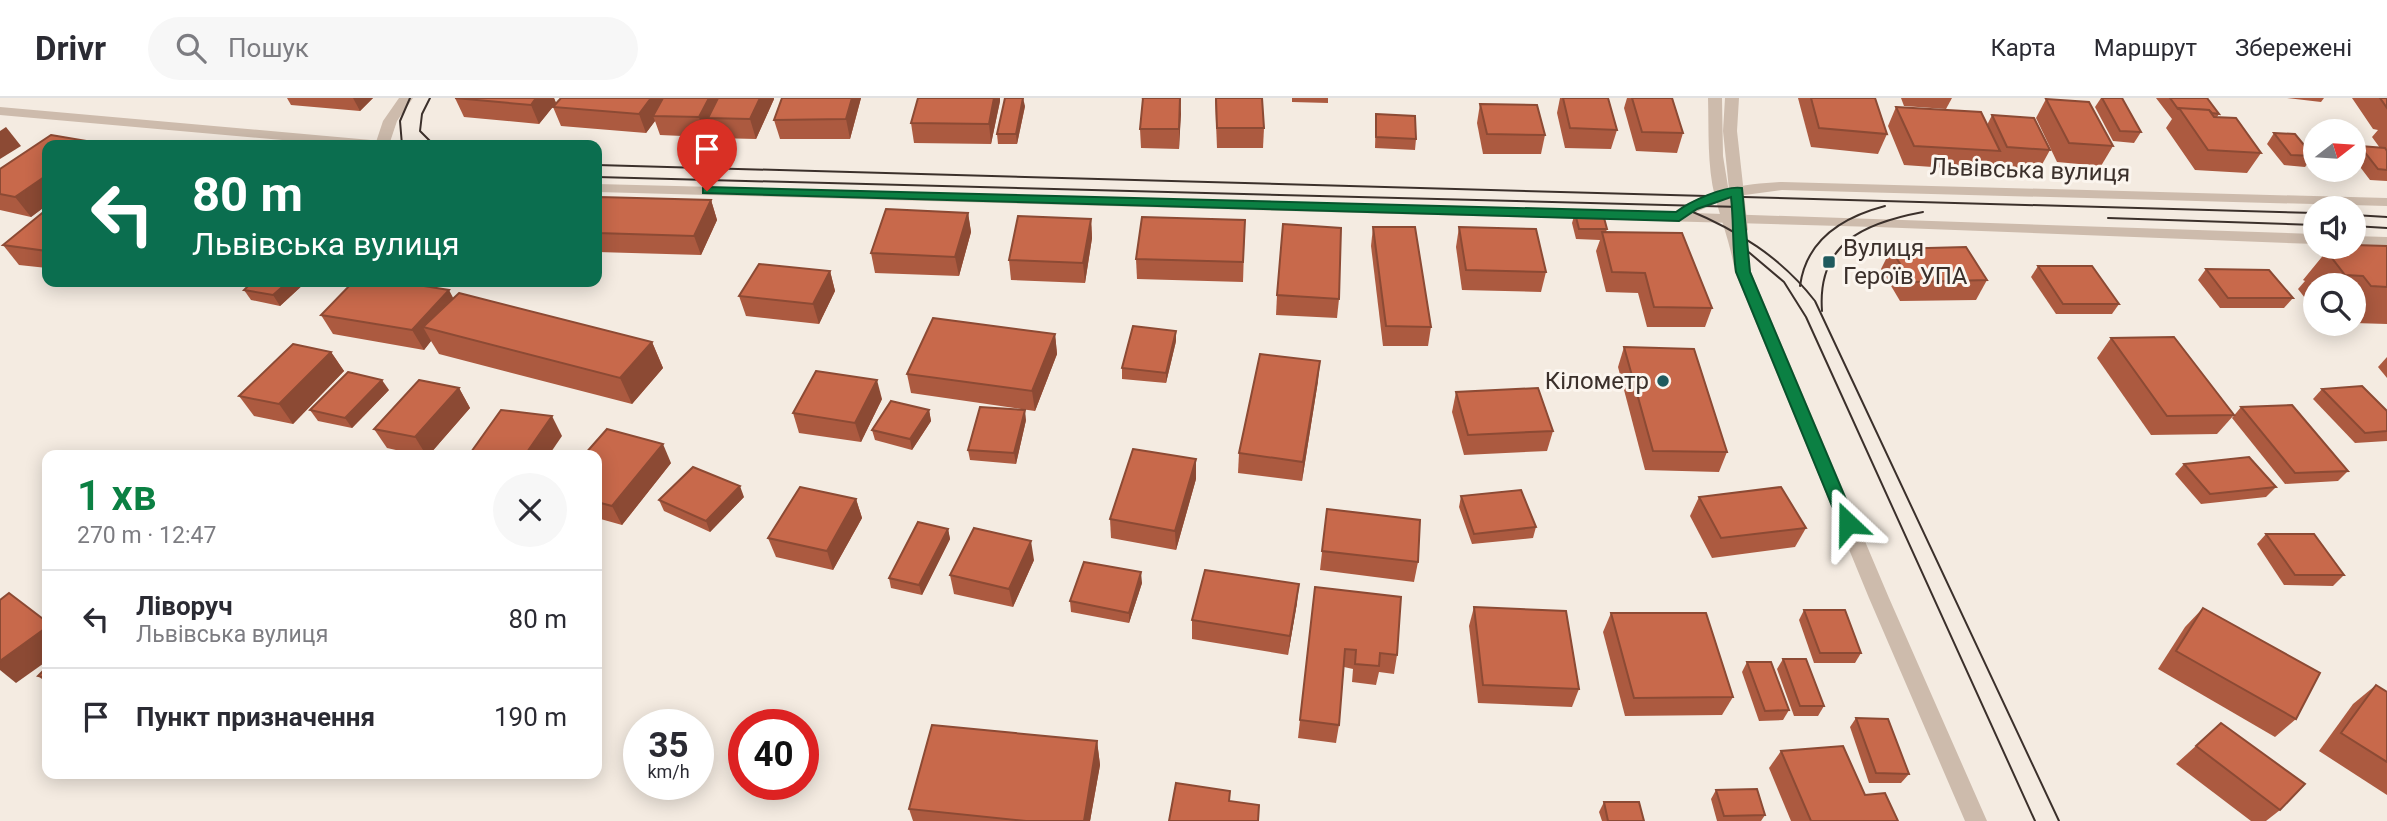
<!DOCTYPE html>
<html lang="uk">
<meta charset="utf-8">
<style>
:root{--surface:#fff;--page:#f7f7f7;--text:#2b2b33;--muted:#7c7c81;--line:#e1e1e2;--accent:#0b8043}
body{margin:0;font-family:Roboto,sans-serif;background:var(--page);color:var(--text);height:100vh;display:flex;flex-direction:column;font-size:26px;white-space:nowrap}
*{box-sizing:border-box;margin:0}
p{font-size:23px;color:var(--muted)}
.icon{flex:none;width:38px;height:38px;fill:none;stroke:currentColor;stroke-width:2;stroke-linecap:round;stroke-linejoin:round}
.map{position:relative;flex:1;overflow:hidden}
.details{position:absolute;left:42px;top:352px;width:560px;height:329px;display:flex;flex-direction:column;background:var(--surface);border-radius:14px;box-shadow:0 4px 18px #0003}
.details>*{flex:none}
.hud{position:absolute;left:42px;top:42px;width:560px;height:147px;border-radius:14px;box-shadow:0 4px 18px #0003;background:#0b6e4f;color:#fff;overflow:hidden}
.needle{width:46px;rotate:73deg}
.buttons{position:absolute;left:2303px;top:21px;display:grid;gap:14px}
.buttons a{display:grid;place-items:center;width:63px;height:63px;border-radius:50%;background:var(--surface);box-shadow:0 4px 18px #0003;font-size:35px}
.speed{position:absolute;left:623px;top:611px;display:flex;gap:14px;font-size:35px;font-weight:700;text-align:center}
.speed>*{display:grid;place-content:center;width:91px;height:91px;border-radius:50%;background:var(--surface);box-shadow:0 4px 18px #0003;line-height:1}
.speed small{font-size:18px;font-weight:400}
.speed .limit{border:10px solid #d22;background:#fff;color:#111}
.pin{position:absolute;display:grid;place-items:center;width:60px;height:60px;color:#fff;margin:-72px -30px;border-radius:50% 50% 50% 0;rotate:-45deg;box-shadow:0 0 7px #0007}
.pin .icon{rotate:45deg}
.me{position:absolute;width:77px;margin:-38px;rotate:337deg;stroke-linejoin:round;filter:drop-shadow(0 0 5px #0008)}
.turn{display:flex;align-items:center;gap:24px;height:147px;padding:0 35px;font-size:32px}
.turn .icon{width:91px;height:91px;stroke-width:2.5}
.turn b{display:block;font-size:49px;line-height:60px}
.round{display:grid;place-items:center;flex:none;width:74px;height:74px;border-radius:37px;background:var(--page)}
.summary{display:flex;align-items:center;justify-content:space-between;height:119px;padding:0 35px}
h1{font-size:42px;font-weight:600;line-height:52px;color:var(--accent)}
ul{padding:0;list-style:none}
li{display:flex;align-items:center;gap:21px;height:98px;padding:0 35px;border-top:2px solid var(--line)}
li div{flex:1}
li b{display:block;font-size:26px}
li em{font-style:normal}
header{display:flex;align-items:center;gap:42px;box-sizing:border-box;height:98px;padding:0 35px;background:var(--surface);border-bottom:2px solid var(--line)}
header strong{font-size:33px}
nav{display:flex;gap:38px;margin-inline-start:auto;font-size:24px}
.search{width:490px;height:63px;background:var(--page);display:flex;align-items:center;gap:18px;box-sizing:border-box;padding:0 24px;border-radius:38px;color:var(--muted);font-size:26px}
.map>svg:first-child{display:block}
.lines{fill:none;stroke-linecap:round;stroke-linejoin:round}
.pedestrian{fill:#cdbbac;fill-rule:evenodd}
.minor{fill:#cdbbac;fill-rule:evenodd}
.tertiary{fill:#cdbbac;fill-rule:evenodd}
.tram{stroke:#3b302b;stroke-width:2}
.wall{fill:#ac5a40}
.shaded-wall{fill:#8c4a34}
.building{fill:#c8694b;stroke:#8c4a34;stroke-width:2}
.route{fill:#0b8043;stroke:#07532c;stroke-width:2}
.poi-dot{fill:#1f5a5e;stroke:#fbf5ee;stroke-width:2.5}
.labels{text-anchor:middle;stroke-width:6;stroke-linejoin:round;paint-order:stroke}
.street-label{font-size:24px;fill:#3b302b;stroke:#fbf5ee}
.poi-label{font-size:24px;fill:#3b302b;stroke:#fbf5ee;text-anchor:start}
</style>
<header>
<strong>Drivr</strong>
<div class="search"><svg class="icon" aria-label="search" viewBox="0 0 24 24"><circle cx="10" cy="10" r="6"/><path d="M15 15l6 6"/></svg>Пошук</div>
<nav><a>Карта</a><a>Маршрут</a><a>Збережені</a></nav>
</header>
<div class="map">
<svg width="2387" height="723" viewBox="0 0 2387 723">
<rect width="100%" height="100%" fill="#f4ebe1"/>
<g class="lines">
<!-- pedestrian -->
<polygon class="pedestrian" points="399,0 413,0 397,23 389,47 375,47 383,23"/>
<!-- minor -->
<g class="minor">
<polygon points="0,9 382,43 389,47 339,47 0,17"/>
<path d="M1782 84 2387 100V108L1782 92 1730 99 1694 115 2315 136V146L1876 129 597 94V86L1676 114C1705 91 1746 86 1782 84Z"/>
<polygon points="2354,138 2387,139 2387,149 2354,148"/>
</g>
<!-- tertiary -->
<path class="tertiary" d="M1708 0H1722L1723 58 1730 101 1723 33 1725 0H1739L1737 33 1748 132 1743 136 1751 174 1889 500 1987 723H1965L1869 500 1735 174C1731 148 1722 125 1715 99 1707 67 1709 33 1708 0Z"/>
<!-- tram -->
<g class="tram">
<polyline points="430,0 422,16 420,33 434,47"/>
<polyline points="402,47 400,23 410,0"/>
<polyline points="597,67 2315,115"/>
<polyline points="597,79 1741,109"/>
<path d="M1686 111C1737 132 1781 159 1815 203L2059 723"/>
<polyline points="2354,117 2387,119"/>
<polyline points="2108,120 2315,127"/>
<polyline points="2354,128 2387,130"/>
<polyline points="1745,151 1784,184 1806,219 2035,723"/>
<path d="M1800 188C1806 142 1843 119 1885 108"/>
<path d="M1822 213C1817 145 1864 125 1923 114"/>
</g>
</g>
<!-- wall -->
<g class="wall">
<polygon points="287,0 373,0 360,13 291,7"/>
<polygon points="455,0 554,0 556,5 539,26 464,19"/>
<polygon points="782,0 861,0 850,41 780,41 774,22"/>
<polygon points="1141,0 1181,0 1179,51 1141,50 1140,31 1143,1"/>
<polygon points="1215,0 1262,0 1264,30 1263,50 1217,50"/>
<polygon points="1292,0 1328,0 1328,5 1292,4"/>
<polygon points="1560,0 1608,0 1617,32 1611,51 1565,50 1557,15"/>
<polygon points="1627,0 1672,0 1683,35 1677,55 1636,53 1624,10"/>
<polygon points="1798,0 1875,0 1887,36 1878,56 1811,49"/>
<polygon points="1901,0 1952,0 1946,11 1904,8"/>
<polygon points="2101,0 2122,0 2141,34 2134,45 2113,43 2095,9"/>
<polygon points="2156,0 2207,0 2219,16 2217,19 2261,55 2247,75 2195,72 2166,30 2172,21"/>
<polygon points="2287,0 2324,0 2321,4"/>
<polygon points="2352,0 2387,0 2387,83 2370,82 2354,61 2354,56 2360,48 2380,50 2372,39 2378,32 2373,31"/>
<polygon points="774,1 756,41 714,40 710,28 705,39 660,37 655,23 646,35 561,28 553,9"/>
<polygon points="2046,1 2113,48 2101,68 2057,64 2036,20"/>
<polygon points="1000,3 991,46 914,45 911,25"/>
<polygon points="1480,6 1545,37 1541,56 1483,56 1477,25"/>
<polygon points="1025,8 1017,46 998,46 997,36"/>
<polygon points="1896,9 1987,27 1992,17 2050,52 2039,72 1997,68 1995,64 1990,73 1904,67 1888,28"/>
<polygon points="1376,16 1416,41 1415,52 1375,50"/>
<polygon points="2274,35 2313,58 2305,69 2284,67 2267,46"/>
<polygon points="47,47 47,107 31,119 0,112 0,71"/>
<polygon points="711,102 717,122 701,157 597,154 597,103"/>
<polygon points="47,111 47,170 19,167 3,147"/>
<polygon points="968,115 971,134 959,178 875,175 871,155"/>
<polygon points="1575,115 1607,131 1606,134 1712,210 1705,229 1647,229 1638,195 1606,194 1596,153 1600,142 1576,141 1572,125"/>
<polygon points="1091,121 1092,140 1085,185 1011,182 1009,162"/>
<polygon points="1245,122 1243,184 1137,181 1136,161"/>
<polygon points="1373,129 1431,229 1428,248 1383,248 1371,148"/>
<polygon points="1459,129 1546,174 1541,194 1462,192 1456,149"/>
<polygon points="2387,148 2387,226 2354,225 2354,187 2315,187 2315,213 2298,191 2305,183 2303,182 2330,149"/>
<polygon points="1891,151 1987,182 1976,202 1900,203 1881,171"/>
<polygon points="2038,168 2119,206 2112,216 2056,216 2031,179"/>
<polygon points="2206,171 2293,200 2284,210 2220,210 2198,182"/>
<polygon points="830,173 835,193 819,226 746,218 739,198"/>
<polygon points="306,184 280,208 251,202 244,192"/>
<polygon points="1277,197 1339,201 1337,220 1276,217"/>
<polygon points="454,201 652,244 663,270 632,306 439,256 431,243 424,252 333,236 321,217"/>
<polygon points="1055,236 1057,256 1035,313 911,295 907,276"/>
<polygon points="2111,240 2234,317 2217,336 2151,337 2097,260"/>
<polygon points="1176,243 1166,285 1122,281 1122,270"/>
<polygon points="1624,249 1727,354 1719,374 1645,372 1618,269"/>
<polygon points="331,254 344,273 293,326 254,318 239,298"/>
<polygon points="2387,259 2387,280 2378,269"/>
<polygon points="1318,283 1302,383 1238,375 1239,355"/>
<polygon points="459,290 470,310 429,357 418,357 387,350 374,331"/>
<polygon points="2322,291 2387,313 2387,343 2355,345 2313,301"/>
<polygon points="389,292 352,330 318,323 310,312"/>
<polygon points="1456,294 1553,333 1547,353 1464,357 1452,314"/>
<polygon points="882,301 861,344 799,335 793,315"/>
<polygon points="2241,309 2348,373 2338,383 2285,386 2232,320"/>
<polygon points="929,312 931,323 912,352 875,342 872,332"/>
<polygon points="1026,322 1016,366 970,362 968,352"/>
<polygon points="597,357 671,365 622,427 597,420"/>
<polygon points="2184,366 2276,389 2266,399 2201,406 2175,376"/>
<polygon points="1196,381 1176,452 1111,440 1110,421"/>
<polygon points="1461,398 1536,429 1533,440 1472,446 1459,409"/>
<polygon points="744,399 710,434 664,413 659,402"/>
<polygon points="1699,399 1806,430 1795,449 1712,460 1690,418"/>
<polygon points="856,401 862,420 833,472 776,459 768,440"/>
<polygon points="1327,411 1418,464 1414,484 1320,472"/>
<polygon points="948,431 950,441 922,497 891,490 889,480"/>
<polygon points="2266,436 2344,477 2333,488 2284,487 2257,446"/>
<polygon points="1034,462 1013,509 954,496 950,477"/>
<polygon points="1142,485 1129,525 1071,514 1070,503"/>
<polygon points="1315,489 1397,557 1394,576 1379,574 1376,587 1352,584 1353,571 1344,569 1339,627 1336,645 1298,640"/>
<polygon points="1297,505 1288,557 1192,541 1192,522"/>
<polygon points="1474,509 1579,591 1572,609 1478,605 1469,528"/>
<polygon points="2203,510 2296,621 2275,639 2158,571 2185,529"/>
<polygon points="1804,512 1861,555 1855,565 1814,565 1799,522"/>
<polygon points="1611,515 1733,599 1722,617 1625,618 1603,534"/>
<polygon points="1783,561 1824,608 1818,618 1794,618 1777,571"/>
<polygon points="1747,564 1789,612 1783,622 1759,623 1742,574"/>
<polygon points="47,569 47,585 38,578"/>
<polygon points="2376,587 2387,594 2387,697 2319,653 2353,606"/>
<polygon points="1856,620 1909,676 1901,685 1869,685 1850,629"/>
<polygon points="2221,625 2280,712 2266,723 2251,723 2176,666"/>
<polygon points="1097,643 1100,667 1090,723 913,723 909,711"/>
<polygon points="1781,653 1865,697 1898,723 1791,723 1769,670"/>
<polygon points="1716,692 1765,717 1761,723 1717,723 1711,701"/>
<polygon points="1604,704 1644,723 1602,723 1599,714"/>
</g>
<!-- shaded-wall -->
<g class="shaded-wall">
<polygon points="353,0 373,0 360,13"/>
<polygon points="536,0 554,0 556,5 539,26 531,7"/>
<polygon points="651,0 672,0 653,18 655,23 646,35 639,16"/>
<polygon points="709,0 725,0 708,20 710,28 705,39 699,19"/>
<polygon points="760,0 774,0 774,1 756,41 750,21"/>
<polygon points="852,0 861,0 850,41 846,21"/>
<polygon points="994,0 1000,0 1000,3 991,46 989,26"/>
<polygon points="1023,0 1025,8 1017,46 1016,36"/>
<polygon points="1181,0 1181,16 1179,51 1179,31"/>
<polygon points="6,29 21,48 0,61 0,33"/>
<polygon points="47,77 47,107 31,119 15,99"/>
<polygon points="711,102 717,122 701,157 694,138"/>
<polygon points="968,115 971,134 959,178 955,159"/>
<polygon points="1091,121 1092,140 1085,185 1083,165"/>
<polygon points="830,173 835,193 819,226 813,206"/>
<polygon points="288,184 306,184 280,208 273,197"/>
<polygon points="449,192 459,211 423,229 431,243 424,252 412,232"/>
<polygon points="1176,233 1176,243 1166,285 1166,275"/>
<polygon points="1055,236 1057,256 1035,313 1032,293"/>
<polygon points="652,244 663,270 632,306 620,280"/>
<polygon points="331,254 344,273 293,326 279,306"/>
<polygon points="1320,263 1318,283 1302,383 1303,364"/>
<polygon points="382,282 389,292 352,330 345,320"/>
<polygon points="877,282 882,301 861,344 855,325"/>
<polygon points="459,290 470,310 429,357 426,357 415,339"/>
<polygon points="929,312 931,323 912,352 910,341"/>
<polygon points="1025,312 1026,322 1016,366 1014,355"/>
<polygon points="552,318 562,338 549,357 525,357"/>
<polygon points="663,346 671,365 622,427 612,408"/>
<polygon points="1196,361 1196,381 1176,452 1175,433"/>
<polygon points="740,388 744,399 710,434 706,423"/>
<polygon points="856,401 862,420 833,472 827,453"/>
<polygon points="948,431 950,441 922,497 919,487"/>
<polygon points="1031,443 1034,462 1013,509 1009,491"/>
<polygon points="1141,474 1142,485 1129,525 1129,515"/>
<polygon points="1299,486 1297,505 1288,557 1290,538"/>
<polygon points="47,529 47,563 16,585 0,572 0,563"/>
<polygon points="1097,643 1100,667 1090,723 1084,723"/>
</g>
<!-- building -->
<g class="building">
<polygon points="455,0 536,0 531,7"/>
<polygon points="561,0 651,0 639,16 553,9"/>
<polygon points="663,0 709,0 699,19 653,18"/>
<polygon points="718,0 760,0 750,21 708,20"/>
<polygon points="782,0 852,0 846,21 774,22"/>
<polygon points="918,0 994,0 989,26 911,25"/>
<polygon points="1005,0 1023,0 1016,36 997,36"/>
<polygon points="1143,0 1180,0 1179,31 1140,31"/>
<polygon points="1216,0 1262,0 1264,30 1217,30"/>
<polygon points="1563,0 1608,0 1617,32 1570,30"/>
<polygon points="1632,0 1672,0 1683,35 1642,34"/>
<polygon points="1811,0 1875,0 1887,36 1819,30"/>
<polygon points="2102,0 2122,0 2141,34 2120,33"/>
<polygon points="2170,0 2207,0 2219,16 2212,15 2209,12 2178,11"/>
<polygon points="2380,0 2387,0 2387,10"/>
<polygon points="2046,1 2089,4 2113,48 2069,45"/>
<polygon points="1480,6 1537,7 1545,37 1487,36"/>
<polygon points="1896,9 1981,14 2000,53 1914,48"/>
<polygon points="2179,10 2209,12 2214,19 2236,20 2261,55 2208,52"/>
<polygon points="1376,16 1415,18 1416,41 1376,39"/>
<polygon points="1992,17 2034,20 2050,52 2007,49"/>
<polygon points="2274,35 2295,36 2313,58 2291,57"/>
<polygon points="51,37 93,44 89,47 47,47 47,77 15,99 0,96 0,71"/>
<polygon points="2360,48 2385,50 2387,53 2387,72 2378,71"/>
<polygon points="599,99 711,102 694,138 597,135 597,103"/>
<polygon points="47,111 47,153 3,147"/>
<polygon points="886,111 968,115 955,159 871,155"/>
<polygon points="1575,115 1603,116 1607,131 1579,131"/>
<polygon points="1018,118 1091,121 1083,165 1009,162"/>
<polygon points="1142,119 1245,122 1243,164 1136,161"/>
<polygon points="1283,126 1341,130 1339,201 1277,197"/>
<polygon points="1373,129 1415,129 1431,229 1386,228"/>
<polygon points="1459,129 1536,131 1546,174 1466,172"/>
<polygon points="1602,134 1682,135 1712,210 1654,209 1645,175 1612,174"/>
<polygon points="2354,147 2387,148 2387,189 2371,188 2363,178 2345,177 2328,155 2340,155 2335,149 2354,149"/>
<polygon points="1966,149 1987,182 1911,184 1891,151"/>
<polygon points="759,166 830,173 813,206 739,198"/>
<polygon points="2038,168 2092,168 2119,206 2063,206"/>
<polygon points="2206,171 2269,172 2293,200 2228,200"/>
<polygon points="252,184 288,184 273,197 244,192"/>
<polygon points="353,184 399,184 449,192 412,232 321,217"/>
<polygon points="459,195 652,244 620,280 423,229"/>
<polygon points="933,220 1055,236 1032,293 907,276"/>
<polygon points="1133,228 1176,233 1166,275 1122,270"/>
<polygon points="2174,239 2234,317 2167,318 2111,240"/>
<polygon points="293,246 331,254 279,306 239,298"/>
<polygon points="1624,249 1694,251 1727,354 1653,353"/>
<polygon points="1260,256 1320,263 1303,364 1239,355"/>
<polygon points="816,273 877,282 855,325 793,315"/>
<polygon points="348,274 382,282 345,320 310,312"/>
<polygon points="419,282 459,290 415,339 374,331"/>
<polygon points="2362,288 2387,313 2387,333 2365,335 2322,291"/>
<polygon points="1538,290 1553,333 1468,337 1456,294"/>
<polygon points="891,303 929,312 910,341 872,332"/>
<polygon points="2292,307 2348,373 2295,375 2241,309"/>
<polygon points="980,309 1025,312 1014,355 968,352"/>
<polygon points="501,312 552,318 525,357 469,357"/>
<polygon points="607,331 663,346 612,408 597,404 597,357 584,357"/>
<polygon points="1133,351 1196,361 1175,433 1110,421"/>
<polygon points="2249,359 2276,389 2210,396 2184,366"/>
<polygon points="693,369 740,388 706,423 659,402"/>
<polygon points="800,389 856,401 827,453 768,440"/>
<polygon points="1781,389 1806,430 1721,440 1699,399"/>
<polygon points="1521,392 1536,429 1474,436 1461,398"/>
<polygon points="1327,411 1420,422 1418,464 1322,453"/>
<polygon points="918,424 948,431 919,487 889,480"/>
<polygon points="974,430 1031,443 1009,491 950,477"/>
<polygon points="2266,436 2314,436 2344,477 2295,477"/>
<polygon points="1084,464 1141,474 1129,515 1070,503"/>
<polygon points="1205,472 1299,486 1290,538 1192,522"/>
<polygon points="1315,489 1401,499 1397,557 1380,555 1379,568 1355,566 1356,552 1345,551 1339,627 1300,622"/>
<polygon points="9,495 47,524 47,529 0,563 0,502"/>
<polygon points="1474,509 1566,513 1579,591 1483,587"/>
<polygon points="2203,510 2320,575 2296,621 2176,553"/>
<polygon points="1804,512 1845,512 1861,555 1820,555"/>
<polygon points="1611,515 1706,515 1733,599 1634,600"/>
<polygon points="1783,561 1806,561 1824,608 1800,608"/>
<polygon points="1747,564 1771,564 1789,612 1765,613"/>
<polygon points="47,569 47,580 38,578"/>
<polygon points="2376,587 2387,594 2387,664 2341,635"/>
<polygon points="1856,620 1888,621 1909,676 1876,675"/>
<polygon points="2221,625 2305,686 2280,712 2196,648"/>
<polygon points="932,627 1097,643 1084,723 1026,723 909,711"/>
<polygon points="1843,648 1865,697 1885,695 1898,723 1811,723 1781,653"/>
<polygon points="1176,685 1230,693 1229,703 1259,707 1258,723 1169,723"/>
<polygon points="1757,691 1765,717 1724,718 1716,692"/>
<polygon points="1604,704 1639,704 1644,723 1608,723"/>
</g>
<!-- route -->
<path class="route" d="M707 89 1676 114C1689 104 1725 87 1742 90L1750 174 1856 425 1854 429H1842L1839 425 1736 174C1732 148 1734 125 1731 99L1697 111 1679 123 703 95V90Z"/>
<!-- markers -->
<g class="poi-dot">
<rect x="1822" y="157" width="14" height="14" rx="3.5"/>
<circle cx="1663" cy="283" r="7"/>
</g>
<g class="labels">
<!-- street labels -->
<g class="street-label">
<text transform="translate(2030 72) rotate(2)" y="8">Львівська вулиця</text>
</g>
<!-- poi labels -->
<g class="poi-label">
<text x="1843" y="158">Вулиця<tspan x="1843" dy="28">Героїв УПА</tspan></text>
<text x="1649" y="291" text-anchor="end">Кілометр</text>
</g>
</g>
</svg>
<div class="buttons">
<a><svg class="needle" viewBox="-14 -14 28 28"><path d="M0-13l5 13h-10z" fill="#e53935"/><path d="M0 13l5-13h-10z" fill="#7c7c81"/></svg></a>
<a><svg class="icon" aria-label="sound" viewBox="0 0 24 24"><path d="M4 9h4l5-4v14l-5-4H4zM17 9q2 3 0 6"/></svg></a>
<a><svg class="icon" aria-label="search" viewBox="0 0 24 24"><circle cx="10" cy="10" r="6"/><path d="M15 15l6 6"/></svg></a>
</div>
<div class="speed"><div>35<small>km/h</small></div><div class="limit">40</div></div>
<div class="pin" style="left:707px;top:93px;background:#d93025"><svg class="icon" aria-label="arrive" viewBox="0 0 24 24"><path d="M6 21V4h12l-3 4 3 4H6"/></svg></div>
<svg class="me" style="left:1848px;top:425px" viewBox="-20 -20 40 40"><path d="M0-17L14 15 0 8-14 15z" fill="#0b8043" stroke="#fff" stroke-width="4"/></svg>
<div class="hud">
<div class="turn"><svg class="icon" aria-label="left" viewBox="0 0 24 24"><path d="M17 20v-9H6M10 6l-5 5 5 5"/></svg><div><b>80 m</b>Львівська вулиця</div></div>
</div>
<section class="details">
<div class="summary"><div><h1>1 хв</h1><p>270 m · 12:47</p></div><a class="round"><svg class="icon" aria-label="close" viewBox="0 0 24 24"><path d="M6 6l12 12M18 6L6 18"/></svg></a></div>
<ul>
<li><svg class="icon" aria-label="left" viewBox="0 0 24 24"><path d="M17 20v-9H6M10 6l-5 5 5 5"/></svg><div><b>Ліворуч</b><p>Львівська вулиця</p></div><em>80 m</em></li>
<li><svg class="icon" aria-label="arrive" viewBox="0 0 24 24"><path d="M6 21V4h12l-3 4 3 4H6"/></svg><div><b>Пункт призначення</b></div><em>190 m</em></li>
</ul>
</section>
</div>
